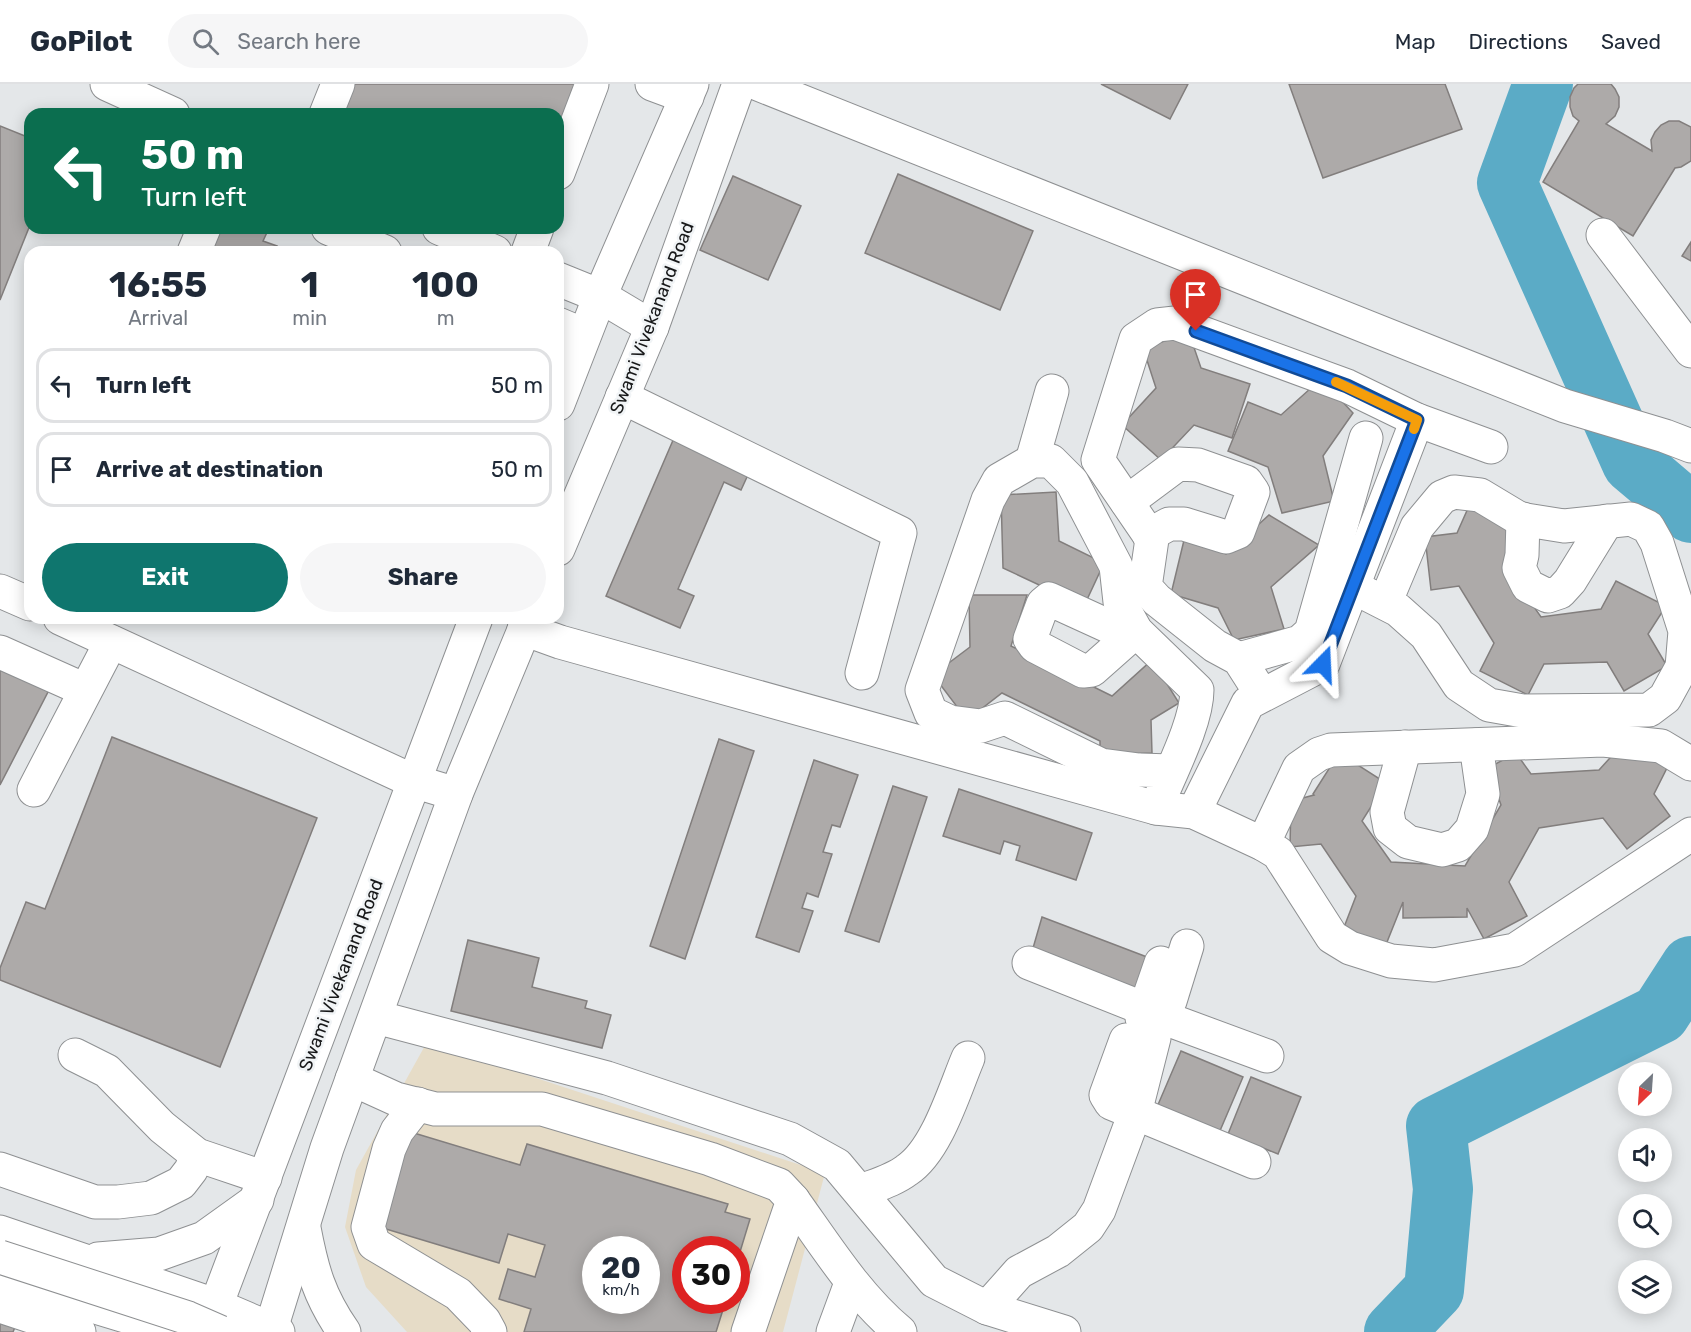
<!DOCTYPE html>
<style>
:root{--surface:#fff;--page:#f6f6f7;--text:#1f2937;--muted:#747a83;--line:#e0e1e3;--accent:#0f766e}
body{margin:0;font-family:Rubik,sans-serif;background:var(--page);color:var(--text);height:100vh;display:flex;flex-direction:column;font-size:22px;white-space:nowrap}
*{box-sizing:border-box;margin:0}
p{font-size:20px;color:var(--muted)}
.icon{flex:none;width:33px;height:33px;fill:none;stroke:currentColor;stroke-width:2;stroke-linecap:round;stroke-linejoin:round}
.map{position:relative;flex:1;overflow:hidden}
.details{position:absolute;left:24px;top:162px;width:540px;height:378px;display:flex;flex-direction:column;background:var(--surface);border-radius:18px;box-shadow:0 3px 15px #0003}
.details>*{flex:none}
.hud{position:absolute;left:24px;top:24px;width:540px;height:126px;border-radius:18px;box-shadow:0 3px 15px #0003;background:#0b6e4f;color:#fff;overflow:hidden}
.needle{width:39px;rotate:205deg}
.buttons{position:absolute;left:1618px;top:978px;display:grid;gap:12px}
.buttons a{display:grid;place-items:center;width:54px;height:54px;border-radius:50%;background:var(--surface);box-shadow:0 3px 15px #0003;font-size:30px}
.speed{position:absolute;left:582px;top:1152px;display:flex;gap:12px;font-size:30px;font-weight:700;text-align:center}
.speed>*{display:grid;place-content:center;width:78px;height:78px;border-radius:50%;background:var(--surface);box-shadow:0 3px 15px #0003;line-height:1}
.speed small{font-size:15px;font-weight:400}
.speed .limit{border:9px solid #d22;background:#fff;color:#111}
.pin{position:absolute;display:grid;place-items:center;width:51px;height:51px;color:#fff;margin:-62px -26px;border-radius:50% 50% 50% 0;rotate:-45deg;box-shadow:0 0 6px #0007}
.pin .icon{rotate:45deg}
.me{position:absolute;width:66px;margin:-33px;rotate:21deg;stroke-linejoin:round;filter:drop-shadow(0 0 4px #0008)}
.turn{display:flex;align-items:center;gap:21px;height:126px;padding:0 18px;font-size:27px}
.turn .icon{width:78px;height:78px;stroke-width:2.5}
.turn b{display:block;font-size:42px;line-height:51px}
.eta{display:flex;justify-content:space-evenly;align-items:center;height:102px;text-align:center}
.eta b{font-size:36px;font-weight:700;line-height:42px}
.cta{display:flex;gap:12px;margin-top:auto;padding:12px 18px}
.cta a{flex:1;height:69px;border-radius:36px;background:var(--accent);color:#fff;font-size:24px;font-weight:700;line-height:69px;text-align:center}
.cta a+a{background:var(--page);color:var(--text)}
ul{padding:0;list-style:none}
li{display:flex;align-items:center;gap:18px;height:75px;margin:0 12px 9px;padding:0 6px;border:3px solid var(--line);border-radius:18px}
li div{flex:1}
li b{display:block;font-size:22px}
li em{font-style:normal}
header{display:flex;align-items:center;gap:36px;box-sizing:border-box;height:84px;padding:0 30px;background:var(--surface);border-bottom:2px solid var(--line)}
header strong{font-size:28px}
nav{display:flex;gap:33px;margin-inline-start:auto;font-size:21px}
.search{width:420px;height:54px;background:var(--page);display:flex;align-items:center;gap:15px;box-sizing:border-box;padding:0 21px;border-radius:33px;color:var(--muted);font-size:22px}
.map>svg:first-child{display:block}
.commercial{fill:#e6dcc7;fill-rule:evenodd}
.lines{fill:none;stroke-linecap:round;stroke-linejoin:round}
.river{stroke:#5babc6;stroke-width:60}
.building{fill:#adaaa9;stroke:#827e7d;stroke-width:1.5;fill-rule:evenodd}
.minor-casing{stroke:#8e9092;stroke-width:35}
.major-casing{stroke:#8e9092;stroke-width:35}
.minor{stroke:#fff;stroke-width:33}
.major{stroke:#fff;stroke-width:33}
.major-bridge-casing{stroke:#8e9092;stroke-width:35;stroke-linecap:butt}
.major-bridge{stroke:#fff;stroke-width:33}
.route-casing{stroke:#114b97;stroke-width:15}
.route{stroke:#1a73e8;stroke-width:10}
.slow{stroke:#f59e0b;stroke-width:10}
.labels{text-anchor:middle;stroke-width:5;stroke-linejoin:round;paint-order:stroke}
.street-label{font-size:18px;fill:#171819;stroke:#f1f4f6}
</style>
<header>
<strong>GoPilot</strong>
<div class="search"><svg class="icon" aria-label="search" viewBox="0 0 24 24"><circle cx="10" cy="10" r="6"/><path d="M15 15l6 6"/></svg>Search here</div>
<nav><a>Map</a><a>Directions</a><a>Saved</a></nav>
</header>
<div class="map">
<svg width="1691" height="1248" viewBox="0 0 1691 1248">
<rect width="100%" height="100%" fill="#e4e7e9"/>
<!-- commercial -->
<path class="commercial" d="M427 958 825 1089 783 1248H407L366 1203 345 1143 356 1086ZM596 1166H646V1216H596ZM686 1166H736V1216H686Z"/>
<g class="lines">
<!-- river -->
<g class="river">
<polyline points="1543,0 1507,99 1632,379 1691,429"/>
<polyline points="1394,1248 1434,1206 1443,1105 1436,1042 1660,930 1691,882"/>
</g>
</g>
<!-- building -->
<g class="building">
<polygon points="351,0 579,0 558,51 558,30 338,30"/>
<polygon points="1101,0 1188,0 1170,35"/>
<polygon points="1289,0 1445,0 1462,45 1323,94"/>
<polygon points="1578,0 1611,0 1615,5 1619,13 1619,23 1615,32 1606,40 1652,67 1651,56 1655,48 1661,41 1669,37 1679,37 1691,43 1691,77 1681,83 1675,84 1633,152 1543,98 1579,37 1573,32 1570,23 1570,13 1574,4"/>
<polygon points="0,42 30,54 30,141 0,216"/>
<polygon points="898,90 1033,147 1000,226 865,169"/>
<polygon points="733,92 801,122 768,196 700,166"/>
<polygon points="212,144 269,144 263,157 277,162 274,168 203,168"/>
<polygon points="1691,158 1691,177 1682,172"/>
<polygon points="1189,249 1201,284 1250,300 1232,354 1194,341 1161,376 1122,341 1156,304 1143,264"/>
<polygon points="1321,295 1353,329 1323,372 1334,417 1282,429 1268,383 1228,367 1248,318 1281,331"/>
<polygon points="677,347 753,380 741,406 724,398 678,505 694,512 680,544 606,512"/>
<polygon points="1056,408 1059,457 1104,479 1084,522 1003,484 1001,411"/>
<polygon points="1469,422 1516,445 1506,483 1541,533 1601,525 1616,497 1666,522 1648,550 1667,582 1624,607 1607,578 1544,580 1528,611 1480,587 1494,559 1459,502 1431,506 1425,453 1457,449"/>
<polygon points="1269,431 1319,461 1271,503 1284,545 1234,556 1218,524 1171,510 1186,448 1226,470"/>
<polygon points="969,511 1027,511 1011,562 1112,612 1152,576 1179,619 1151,636 1152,669 1100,671 1100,657 1002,609 967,636 933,591 970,563"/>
<polygon points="3,582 49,606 0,701 0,588"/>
<polygon points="112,653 317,734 220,983 0,896 0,884 26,818 45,825"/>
<polygon points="719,655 754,667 685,875 650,862"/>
<polygon points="1619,664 1670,678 1654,710 1670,732 1627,765 1603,734 1539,744 1509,798 1527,832 1484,855 1467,824 1467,833 1403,834 1403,818 1383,868 1341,851 1356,812 1321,760 1290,763 1291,717 1314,711 1313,710 1339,669 1386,699 1362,737 1391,778 1465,782 1501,721 1488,684 1516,669 1531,690 1599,686"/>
<polygon points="814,676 858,691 840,743 832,741 823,768 832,770 818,813 807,809 802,824 813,827 799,868 756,853"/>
<polygon points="893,702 927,713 879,858 845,847"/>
<polygon points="959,705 1092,749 1076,796 1016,776 1020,762 1004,757 1000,770 943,752"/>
<polygon points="1042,833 1147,873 1134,912 1031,871"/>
<polygon points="468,856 539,874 532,903 587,917 585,924 611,931 602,964 451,927"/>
<polygon points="1181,967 1243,993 1219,1049 1157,1023"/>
<polygon points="1251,993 1301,1013 1278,1070 1228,1050"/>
<path d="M404 1046 520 1081 527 1060 728 1120 725 1128 750 1135 736 1181V1166H686V1216H726L716 1248H524L531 1225 499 1215 508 1185 535 1193 545 1161 508 1150 499 1179 376 1142ZM596 1166H646V1216H596Z"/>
<polygon points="0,1238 15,1243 13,1248 0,1248"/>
</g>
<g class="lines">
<!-- minor casing -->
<g class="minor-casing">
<g id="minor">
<polyline points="107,0 173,30"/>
<polyline points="652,0 687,13"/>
<polyline points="758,0 1565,322 1665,352 1691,362"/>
<polyline points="326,30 338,0"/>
<polyline points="558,89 592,0"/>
<polyline points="328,144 385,168"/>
<polyline points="439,144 495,168"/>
<polyline points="1603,151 1691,267"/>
<polyline points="194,168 204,144"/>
<polyline points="528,168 537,144"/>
<polyline points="558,195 600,212 652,243"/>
<polyline points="558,240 584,251"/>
<polyline points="622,313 900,449 862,589"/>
<polyline points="1032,377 1052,307"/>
<polyline points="1127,418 1178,380 1198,381 1246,398 1253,408 1238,448 1226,453 1184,440 1169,440 1149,451"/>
<polyline points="1523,435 1522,471 1519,484 1528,502 1548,512 1560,508 1570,497 1607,437"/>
<polyline points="1353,503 1398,526 1426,551 1459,601 1489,621 1523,627 1649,626 1665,614 1682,583 1685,547 1657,459 1648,443 1631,435 1564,442 1520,435 1480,411 1454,408 1442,413 1417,443 1385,519"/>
<polyline points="0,507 30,520"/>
<polyline points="60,534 413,697 456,710"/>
<polyline points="524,545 560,558 1156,724 1194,728 1263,760 1278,769 1332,853 1350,864 1391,877 1434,881 1515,866 1691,750"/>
<polyline points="1130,552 1049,515 1043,520 1030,555 1035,562 1083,587 1092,586 1136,547"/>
<polyline points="0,568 85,606"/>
<polyline points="1239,575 1300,558 1311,548 1366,354"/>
<polyline points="1262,611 1239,575 1215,562 1157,516 1145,503 1152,455 1098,376 1136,255 1157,241 1175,239 1347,302 1417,336 1491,363"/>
<polyline points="1405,663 1387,728 1390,744 1408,758 1442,766 1458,761 1472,745 1483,710 1476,661"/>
<polyline points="34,706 111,558"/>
<path d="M1156 724C1169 691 1197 639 1197 606L1136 547 1120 518 1116 482 1072 398 1051 377H1032L999 396 988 416 922 606 931 629 950 638 981 642 1005 634 1101 681 1139 686 1171 687"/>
<polyline points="1194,728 1248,619 1323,580 1417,336"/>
<polyline points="1263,760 1299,684 1319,670 1331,666 1603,656 1661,662 1691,680"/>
<polyline points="1029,879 1145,925"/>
<polyline points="1170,917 1187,862"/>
<polyline points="376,933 607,994 790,1055 837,1081 934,1197 987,1224 1064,1248"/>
<polyline points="1164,934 1267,972"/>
<polyline points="1126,956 1106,1011 1111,1019 1254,1078"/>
<polyline points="75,971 107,987 162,1043 197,1071 265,1094"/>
<polyline points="352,995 396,1015 435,1025 542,1025 710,1075 779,1101 793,1116 748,1248"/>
<polyline points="418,1020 397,1047 389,1065 368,1143 374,1160 458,1210 484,1237 490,1248"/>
<polyline points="0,1085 95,1118 118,1118 151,1114 181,1099 191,1086 197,1071"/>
<path d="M861 1107C876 1101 894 1096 907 1086 937 1066 954 1007 968 974"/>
<path d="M793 1116C826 1162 856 1211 900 1248"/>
<polyline points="987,1224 1019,1188 1058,1167 1088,1143 1099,1126 1135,1029 1154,954 1142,934 1161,879"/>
<polyline points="833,1248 851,1199"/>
</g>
</g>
<!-- major casing -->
<g class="major-casing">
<g id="major">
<polyline points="558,320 600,212 692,0"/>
<polyline points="558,465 652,243 739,0"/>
<path d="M304 1144C312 1186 319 1212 344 1248"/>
<polyline points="0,1148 215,1221 278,1248"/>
<polyline points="98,1175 159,1170 204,1154 257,1116"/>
<polyline points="0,1194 178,1248"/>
<polyline points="0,1222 79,1248"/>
<polyline points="206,1248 476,534"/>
<polyline points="270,1248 327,1064 456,710 529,534"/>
</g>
</g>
<!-- minor -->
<use href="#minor" class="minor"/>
<!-- major -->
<use href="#major" class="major"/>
<!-- major-bridge casing -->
<g class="major-bridge-casing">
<polyline id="major-bridge" points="0,1173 188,1234 220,1248"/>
</g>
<!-- major-bridge -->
<use href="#major-bridge" class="major-bridge"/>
</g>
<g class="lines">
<!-- route casing -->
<g class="route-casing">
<polyline id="route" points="1196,247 1347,302 1417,336 1323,580"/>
</g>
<!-- route -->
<use href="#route" class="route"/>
<!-- slow -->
<polyline class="slow" points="1336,298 1417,336 1414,345"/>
</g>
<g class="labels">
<!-- street labels -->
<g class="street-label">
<text transform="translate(652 234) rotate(-69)" y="6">Swami Vivekanand Road</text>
<text transform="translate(341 891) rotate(-69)" y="6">Swami Vivekanand Road</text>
</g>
</g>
</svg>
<div class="buttons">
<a><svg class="needle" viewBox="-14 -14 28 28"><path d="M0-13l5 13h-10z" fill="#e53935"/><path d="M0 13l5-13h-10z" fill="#747a83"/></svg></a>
<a><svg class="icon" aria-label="sound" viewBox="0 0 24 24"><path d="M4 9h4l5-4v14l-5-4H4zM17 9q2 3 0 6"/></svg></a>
<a><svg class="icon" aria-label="search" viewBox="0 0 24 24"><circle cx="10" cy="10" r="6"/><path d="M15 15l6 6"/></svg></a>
<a><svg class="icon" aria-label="layers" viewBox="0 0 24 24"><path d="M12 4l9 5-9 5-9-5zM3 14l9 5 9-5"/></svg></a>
</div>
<div class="speed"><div>20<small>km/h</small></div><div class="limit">30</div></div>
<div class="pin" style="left:1196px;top:247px;background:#d93025"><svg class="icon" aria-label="arrive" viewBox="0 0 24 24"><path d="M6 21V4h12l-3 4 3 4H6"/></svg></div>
<svg class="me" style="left:1323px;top:580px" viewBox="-20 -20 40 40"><path d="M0-17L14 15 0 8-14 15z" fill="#1a73e8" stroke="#fff" stroke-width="4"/></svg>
<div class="hud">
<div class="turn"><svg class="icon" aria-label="left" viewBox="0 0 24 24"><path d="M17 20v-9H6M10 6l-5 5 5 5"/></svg><div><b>50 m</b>Turn left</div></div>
</div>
<section class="details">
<div class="eta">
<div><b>16:55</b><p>Arrival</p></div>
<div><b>1</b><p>min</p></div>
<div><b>100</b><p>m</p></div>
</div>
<ul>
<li><svg class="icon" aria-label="left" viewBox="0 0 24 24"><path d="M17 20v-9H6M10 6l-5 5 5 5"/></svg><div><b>Turn left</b></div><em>50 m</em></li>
<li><svg class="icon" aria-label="arrive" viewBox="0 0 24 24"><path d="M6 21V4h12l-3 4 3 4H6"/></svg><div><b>Arrive at destination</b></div><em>50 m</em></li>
</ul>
<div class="cta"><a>Exit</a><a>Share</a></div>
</section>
</div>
